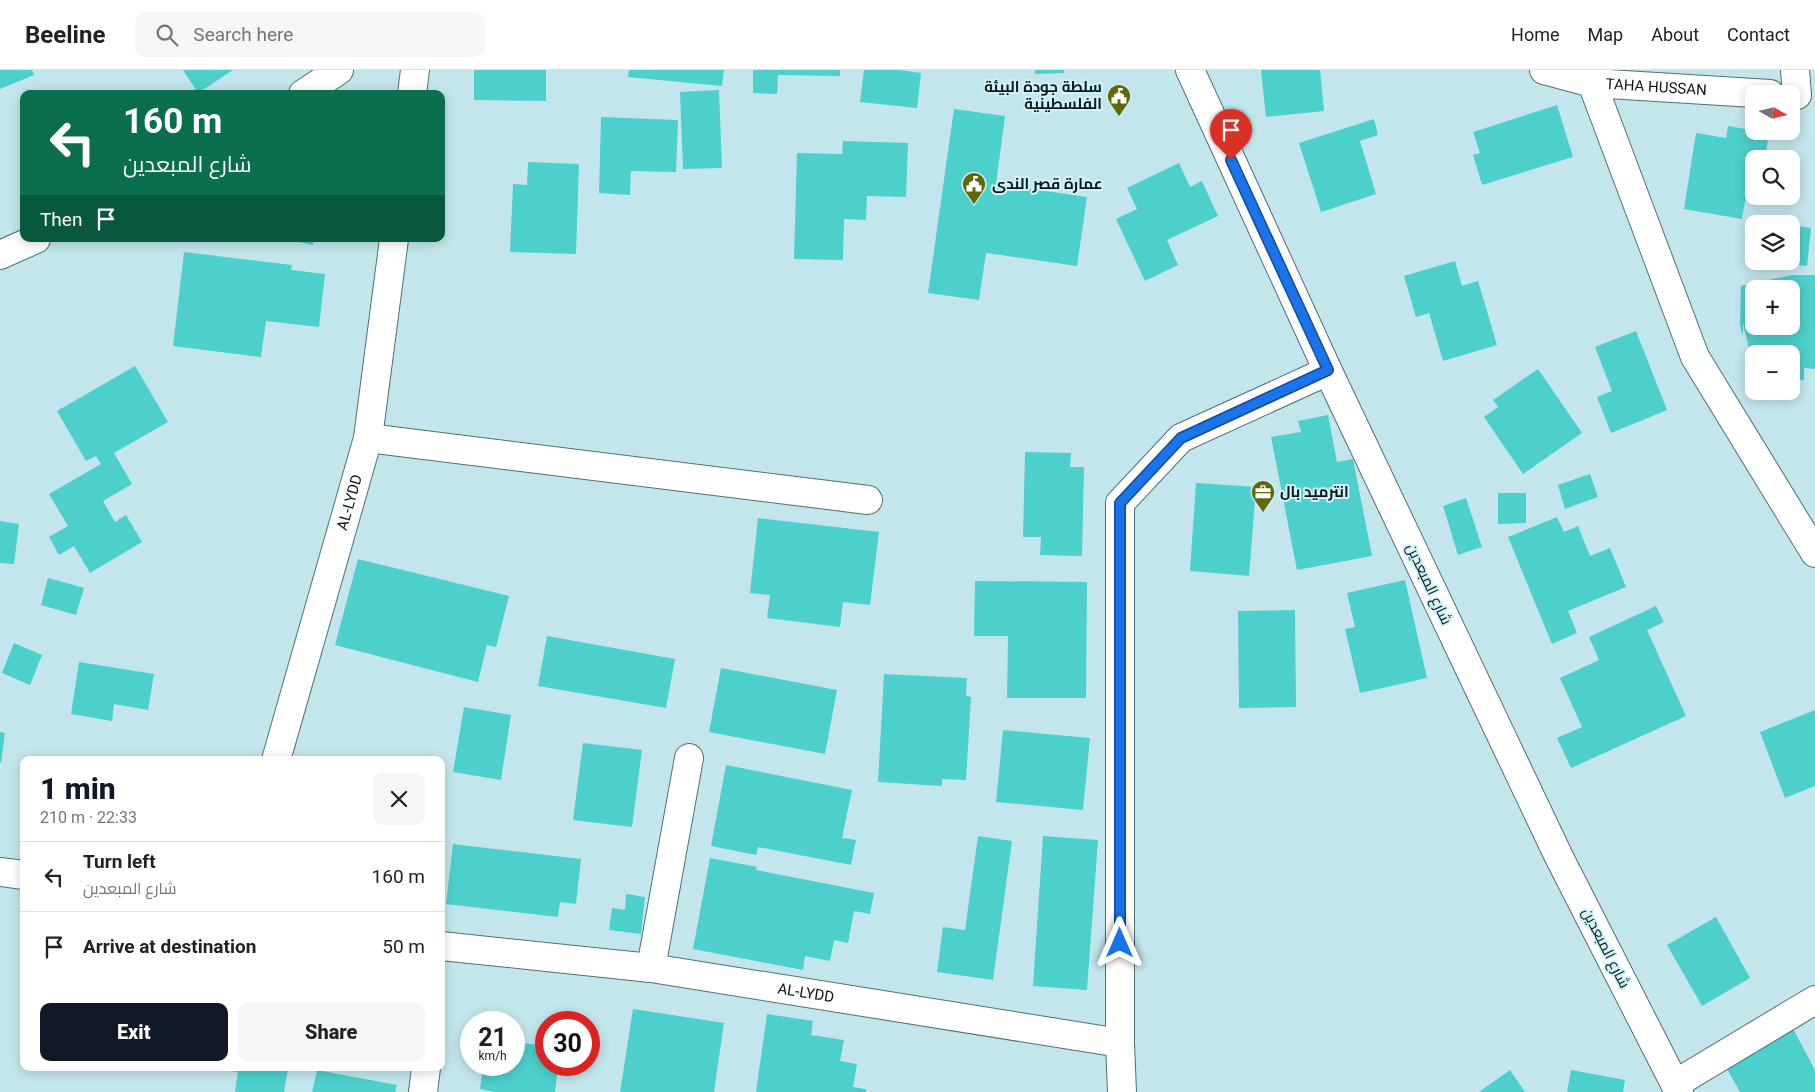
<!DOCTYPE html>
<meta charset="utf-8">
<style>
:root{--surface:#fff;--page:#f6f6f6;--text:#202124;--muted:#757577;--line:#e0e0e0;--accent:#111827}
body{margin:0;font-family:Roboto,Cairo,sans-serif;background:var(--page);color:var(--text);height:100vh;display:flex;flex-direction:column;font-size:19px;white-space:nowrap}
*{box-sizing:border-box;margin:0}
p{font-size:16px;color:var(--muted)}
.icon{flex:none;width:28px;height:28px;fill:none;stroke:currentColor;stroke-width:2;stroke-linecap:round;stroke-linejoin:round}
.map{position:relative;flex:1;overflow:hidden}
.details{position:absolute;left:20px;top:686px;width:425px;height:315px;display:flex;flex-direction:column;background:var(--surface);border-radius:10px;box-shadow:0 2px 12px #0003}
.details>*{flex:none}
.guide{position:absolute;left:20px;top:20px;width:425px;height:152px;border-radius:10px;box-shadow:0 2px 12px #0003;background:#0b6e4f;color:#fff;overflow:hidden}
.needle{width:32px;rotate:98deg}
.controls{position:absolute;left:1745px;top:15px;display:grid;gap:10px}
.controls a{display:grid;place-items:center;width:55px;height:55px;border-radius:10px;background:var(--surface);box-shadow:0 2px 12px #0003;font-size:25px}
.speed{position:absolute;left:460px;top:941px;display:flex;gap:10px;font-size:25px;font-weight:700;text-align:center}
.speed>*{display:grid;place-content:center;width:65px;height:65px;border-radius:50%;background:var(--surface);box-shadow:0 2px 12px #0003;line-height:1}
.speed small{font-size:12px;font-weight:400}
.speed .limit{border:8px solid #d22;background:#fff;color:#111}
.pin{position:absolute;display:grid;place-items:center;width:42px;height:42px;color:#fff;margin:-51px -21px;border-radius:50% 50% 50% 0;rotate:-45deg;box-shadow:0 0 5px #0007}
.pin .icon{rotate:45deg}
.me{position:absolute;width:55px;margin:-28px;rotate:0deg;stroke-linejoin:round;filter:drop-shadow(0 0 4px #0008)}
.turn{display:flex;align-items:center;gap:18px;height:105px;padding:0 20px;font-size:22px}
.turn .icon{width:65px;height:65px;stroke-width:2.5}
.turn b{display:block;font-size:35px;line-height:42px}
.then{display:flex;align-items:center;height:48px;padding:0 20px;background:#0003;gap:10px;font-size:19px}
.round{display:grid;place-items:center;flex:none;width:52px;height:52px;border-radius:10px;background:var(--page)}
.head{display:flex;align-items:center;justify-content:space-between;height:85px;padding:0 20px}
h1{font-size:30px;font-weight:800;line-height:38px;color:var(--accent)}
.cta{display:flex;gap:10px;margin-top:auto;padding:10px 20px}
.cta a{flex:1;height:58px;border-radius:10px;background:var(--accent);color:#fff;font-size:20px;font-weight:800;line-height:58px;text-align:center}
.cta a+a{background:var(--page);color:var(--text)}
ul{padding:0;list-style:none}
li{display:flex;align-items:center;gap:15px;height:70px;padding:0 20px;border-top:1px solid var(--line)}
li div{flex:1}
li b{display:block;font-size:19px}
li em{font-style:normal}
header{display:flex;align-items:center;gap:30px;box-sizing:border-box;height:70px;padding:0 25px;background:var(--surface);border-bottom:1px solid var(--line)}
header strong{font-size:24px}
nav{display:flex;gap:28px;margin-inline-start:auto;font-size:18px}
.search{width:350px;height:45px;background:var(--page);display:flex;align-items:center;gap:12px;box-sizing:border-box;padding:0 18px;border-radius:10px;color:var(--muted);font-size:19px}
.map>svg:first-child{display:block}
.building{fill:#4dcfcb;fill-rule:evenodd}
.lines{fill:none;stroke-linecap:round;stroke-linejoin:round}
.minor-casing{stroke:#506f75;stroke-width:30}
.minor{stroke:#fff;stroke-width:28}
.route-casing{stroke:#114b97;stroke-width:12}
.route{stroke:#1a73e8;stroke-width:9}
.labels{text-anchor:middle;stroke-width:4;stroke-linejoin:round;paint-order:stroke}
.poi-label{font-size:15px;font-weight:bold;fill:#0a1619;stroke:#d0f3fa;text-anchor:start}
.street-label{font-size:15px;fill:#0a1619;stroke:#d0f3fa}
</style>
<header>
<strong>Beeline</strong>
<div class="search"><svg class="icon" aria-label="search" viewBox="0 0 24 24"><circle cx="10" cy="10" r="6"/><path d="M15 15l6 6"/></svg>Search here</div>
<nav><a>Home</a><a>Map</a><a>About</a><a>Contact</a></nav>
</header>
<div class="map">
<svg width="1815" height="1022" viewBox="0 0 1815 1022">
<rect width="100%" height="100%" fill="#c3e6ed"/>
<!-- building -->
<g class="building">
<polygon points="0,0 32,0 34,5 0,19"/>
<polygon points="183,0 233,0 198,23"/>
<polygon points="474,0 546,0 546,31 474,30"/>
<polygon points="629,0 724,0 722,16 628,7"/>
<polygon points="753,0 840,0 840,6 778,5 777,24 753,23"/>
<polygon points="864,0 899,0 921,3 917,38 860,32"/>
<polygon points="1035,0 1064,0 1064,3 1035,4"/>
<polygon points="1261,0 1320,0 1324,41 1266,47"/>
<polygon points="719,20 722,98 683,99 680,22"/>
<polygon points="1557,35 1573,87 1482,115 1473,85 1480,83 1473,62"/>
<polygon points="954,39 1005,46 996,114 1087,127 1077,196 986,183 979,230 928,223"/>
<polygon points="601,47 678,50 676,102 631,101 630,125 599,123"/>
<polygon points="1374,49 1378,65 1360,71 1376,124 1321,142 1299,73"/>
<polygon points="1728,56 1769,63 1765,89 1754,89 1754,121 1747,120 1742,149 1684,139 1696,63 1726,68"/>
<polygon points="843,71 908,73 906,127 867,126 866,150 844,149 843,190 794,189 797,83 842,84"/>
<polygon points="528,92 579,94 576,184 510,182 513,114 527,115"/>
<polygon points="1179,93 1190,117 1202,111 1218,146 1167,170 1178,195 1145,211 1116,149 1137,139 1127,118"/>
<polygon points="1791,155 1811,158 1807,196 1773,193 1773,191 1791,191"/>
<polygon points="285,169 314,169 313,175"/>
<polygon points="184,182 292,195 291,200 325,204 319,257 266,251 261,287 173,276"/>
<polygon points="1455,191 1462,216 1478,211 1497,275 1443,291 1429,243 1416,247 1404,206"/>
<path d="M1792 205H1815V299L1804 298V310L1791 309V284H1754L1753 296 1743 253V266L1740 256 1741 216ZM1754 219H1791V256H1754Z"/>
<polygon points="1636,261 1667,340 1611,363 1597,327 1612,321 1595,277"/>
<polygon points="135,296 168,352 114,383 132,414 103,431 115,452 126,445 142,472 90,503 74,476 59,485 49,467 68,456 49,424 101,394 96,386 86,391 57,341"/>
<polygon points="1538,299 1582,363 1523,404 1484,347 1498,337 1493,330"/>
<polygon points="1328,345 1337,392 1353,389 1372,486 1297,500 1271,367 1301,362 1298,351"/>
<polygon points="1025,382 1071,383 1070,397 1084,397 1082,486 1040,485 1041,467 1023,467"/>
<polygon points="1590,404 1598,427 1565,439 1558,415"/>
<polygon points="1196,413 1256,417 1249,506 1190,501"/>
<polygon points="1498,423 1526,423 1526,453 1498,454"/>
<polygon points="1466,428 1482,477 1458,485 1443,436"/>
<polygon points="1557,447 1564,462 1578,456 1590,486 1610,478 1626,517 1568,541 1577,563 1552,574 1508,467"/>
<polygon points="758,448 879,462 870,535 843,532 840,557 767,548 770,525 750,523"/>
<polygon points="0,451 19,454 14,494 0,493"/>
<polygon points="358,489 509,526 496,577 487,575 478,612 335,575"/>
<polygon points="48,508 84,518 76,545 41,535"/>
<polygon points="1405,510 1427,608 1360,623 1345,559 1355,557 1347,523"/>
<polygon points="975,511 1087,512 1086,628 1007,628 1008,566 974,566"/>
<polygon points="1656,536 1664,552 1647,560 1686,646 1571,698 1557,668 1582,657 1560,608 1599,590 1589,567"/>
<polygon points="1295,540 1296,637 1239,638 1238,541"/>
<polygon points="547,566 675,589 666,638 538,616"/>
<polygon points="14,573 42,585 30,615 2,603"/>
<polygon points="79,592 154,604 148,640 114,634 112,651 71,644"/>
<polygon points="721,598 837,620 825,684 709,662"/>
<polygon points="884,604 967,608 966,626 971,627 966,710 942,709 942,716 878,712"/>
<polygon points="464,637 511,645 501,710 453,702"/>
<polygon points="1815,640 1815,716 1785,728 1760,662"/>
<polygon points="1003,660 1090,668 1083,740 996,732"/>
<polygon points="0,662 5,663 1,693 0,693"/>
<polygon points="583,673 642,680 632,757 573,750"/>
<polygon points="726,695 852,720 842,768 856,770 851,795 758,777 756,785 711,776"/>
<polygon points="978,766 1012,771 993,910 937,902 943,857 965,860"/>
<polygon points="1043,766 1098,770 1087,920 1033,916"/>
<polygon points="453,774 581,789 576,834 560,832 558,847 446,834"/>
<polygon points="710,788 757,797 756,800 874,823 870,844 854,841 848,873 834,870 830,891 805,886 803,900 693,879"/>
<polygon points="626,824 645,827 641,864 609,860 612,838 625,840"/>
<polygon points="1716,847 1750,908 1702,936 1667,875"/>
<polygon points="633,939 724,953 714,1022 620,1022"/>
<polygon points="767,944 813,951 811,965 844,970 840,991 857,994 853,1017 866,1019 866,1022 756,1022"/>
<polygon points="1791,955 1815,1000 1815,1022 1740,1022 1723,992"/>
<polygon points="514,972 546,976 546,995 558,995 555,1022 494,1022 480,1019 483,995 514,995"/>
<polygon points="224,998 288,998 284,1022 235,1022 238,1002 223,1000"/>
<polygon points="317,1000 397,1015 395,1022 312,1022"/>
<polygon points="1510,1000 1525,1022 1479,1022"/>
<polygon points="1571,1000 1625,1010 1623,1022 1567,1022"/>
</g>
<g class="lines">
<!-- minor casing -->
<g class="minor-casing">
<g id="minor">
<polyline points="1190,0 1328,301 1559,787 1679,1022"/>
<path id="s1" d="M1544 0 1592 13 1770 24"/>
<polyline points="1795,0 1797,25"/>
<polyline points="1592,13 1695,287 1815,483"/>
<polyline points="303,24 339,0"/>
<polyline points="412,24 415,0"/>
<polyline points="0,185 36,169"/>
<polyline points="368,368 868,430"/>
<path id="s2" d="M276 690 368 368 394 169"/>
<polyline points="0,802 24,805"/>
<path id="s3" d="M441 876 651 898 1120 973 1122 1022"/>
<polyline points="651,898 689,688"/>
<polyline points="1120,973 1120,433 1181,368 1328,301"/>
<polyline points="1675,1014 1815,930"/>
<polyline points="423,1022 426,998"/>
</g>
</g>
<!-- minor -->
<use href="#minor" class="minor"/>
</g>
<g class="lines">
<!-- route casing -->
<g class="route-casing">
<polyline id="route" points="1120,873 1120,433 1181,368 1328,300 1231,90"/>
</g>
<!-- route -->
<use href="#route" class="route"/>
</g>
<!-- icons -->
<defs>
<g id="civic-pin" transform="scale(1.25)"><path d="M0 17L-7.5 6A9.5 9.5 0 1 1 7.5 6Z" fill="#626809" stroke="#d0f3fa"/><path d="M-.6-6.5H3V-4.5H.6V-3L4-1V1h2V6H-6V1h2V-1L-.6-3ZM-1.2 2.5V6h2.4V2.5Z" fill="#fff"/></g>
<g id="office-pin" transform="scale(1.25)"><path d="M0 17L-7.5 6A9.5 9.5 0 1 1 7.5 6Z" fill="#626809" stroke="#d0f3fa"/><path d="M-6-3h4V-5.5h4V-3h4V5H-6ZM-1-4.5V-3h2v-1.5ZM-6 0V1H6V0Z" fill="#fff"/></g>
</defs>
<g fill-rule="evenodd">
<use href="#civic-pin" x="1119" y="26"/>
<use href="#civic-pin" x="974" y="114"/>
<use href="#office-pin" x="1263" y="422"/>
</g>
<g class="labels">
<!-- poi labels -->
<g class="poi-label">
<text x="1102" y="22" text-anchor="end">سلطة جودة البيئة<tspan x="1102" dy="17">الفلسطينية</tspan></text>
<text x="992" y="119">عمارة قصر الندى</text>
<text x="1280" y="427">انترميد بال</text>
</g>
<!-- street labels -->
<g class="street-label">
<text dy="5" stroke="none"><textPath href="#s1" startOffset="114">TAHA HUSSAN</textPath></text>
<text dy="5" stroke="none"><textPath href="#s2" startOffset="268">AL-LYDD</textPath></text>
<text transform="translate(1429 514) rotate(65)" y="5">شارع المبعدين</text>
<text transform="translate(1606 878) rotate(63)" y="5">شارع المبعدين</text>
<text dy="5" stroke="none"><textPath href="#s3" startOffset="368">AL-LYDD</textPath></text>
</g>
</g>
</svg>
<div class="controls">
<a><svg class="needle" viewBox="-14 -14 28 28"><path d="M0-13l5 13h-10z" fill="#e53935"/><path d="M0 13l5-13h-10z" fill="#757577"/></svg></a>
<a><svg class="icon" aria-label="search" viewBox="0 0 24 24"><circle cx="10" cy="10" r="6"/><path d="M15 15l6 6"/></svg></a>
<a><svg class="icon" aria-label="layers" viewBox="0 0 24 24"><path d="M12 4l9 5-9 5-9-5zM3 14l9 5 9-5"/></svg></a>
<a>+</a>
<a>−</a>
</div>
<div class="speed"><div>21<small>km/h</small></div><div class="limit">30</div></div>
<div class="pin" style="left:1231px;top:90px;background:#d93025"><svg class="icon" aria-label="arrive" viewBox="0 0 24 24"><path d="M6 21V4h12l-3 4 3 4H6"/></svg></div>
<svg class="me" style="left:1120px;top:873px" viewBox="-20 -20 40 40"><path d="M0-17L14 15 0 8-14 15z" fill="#1a73e8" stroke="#fff" stroke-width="4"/></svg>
<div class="guide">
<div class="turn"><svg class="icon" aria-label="left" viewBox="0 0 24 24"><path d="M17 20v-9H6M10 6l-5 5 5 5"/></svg><div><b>160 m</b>شارع المبعدين</div></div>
<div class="then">Then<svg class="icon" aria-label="arrive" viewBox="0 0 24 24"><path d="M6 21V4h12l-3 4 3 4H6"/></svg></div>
</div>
<section class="details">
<div class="head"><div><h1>1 min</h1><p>210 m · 22:33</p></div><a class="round"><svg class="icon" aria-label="close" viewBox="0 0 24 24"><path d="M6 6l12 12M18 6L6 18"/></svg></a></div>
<ul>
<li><svg class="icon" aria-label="left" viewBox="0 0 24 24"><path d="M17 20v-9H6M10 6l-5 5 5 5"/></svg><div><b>Turn left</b><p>شارع المبعدين</p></div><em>160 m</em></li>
<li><svg class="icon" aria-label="arrive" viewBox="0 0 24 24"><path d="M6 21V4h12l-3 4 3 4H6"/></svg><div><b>Arrive at destination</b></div><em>50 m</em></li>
</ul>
<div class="cta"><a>Exit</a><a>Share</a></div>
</section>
</div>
